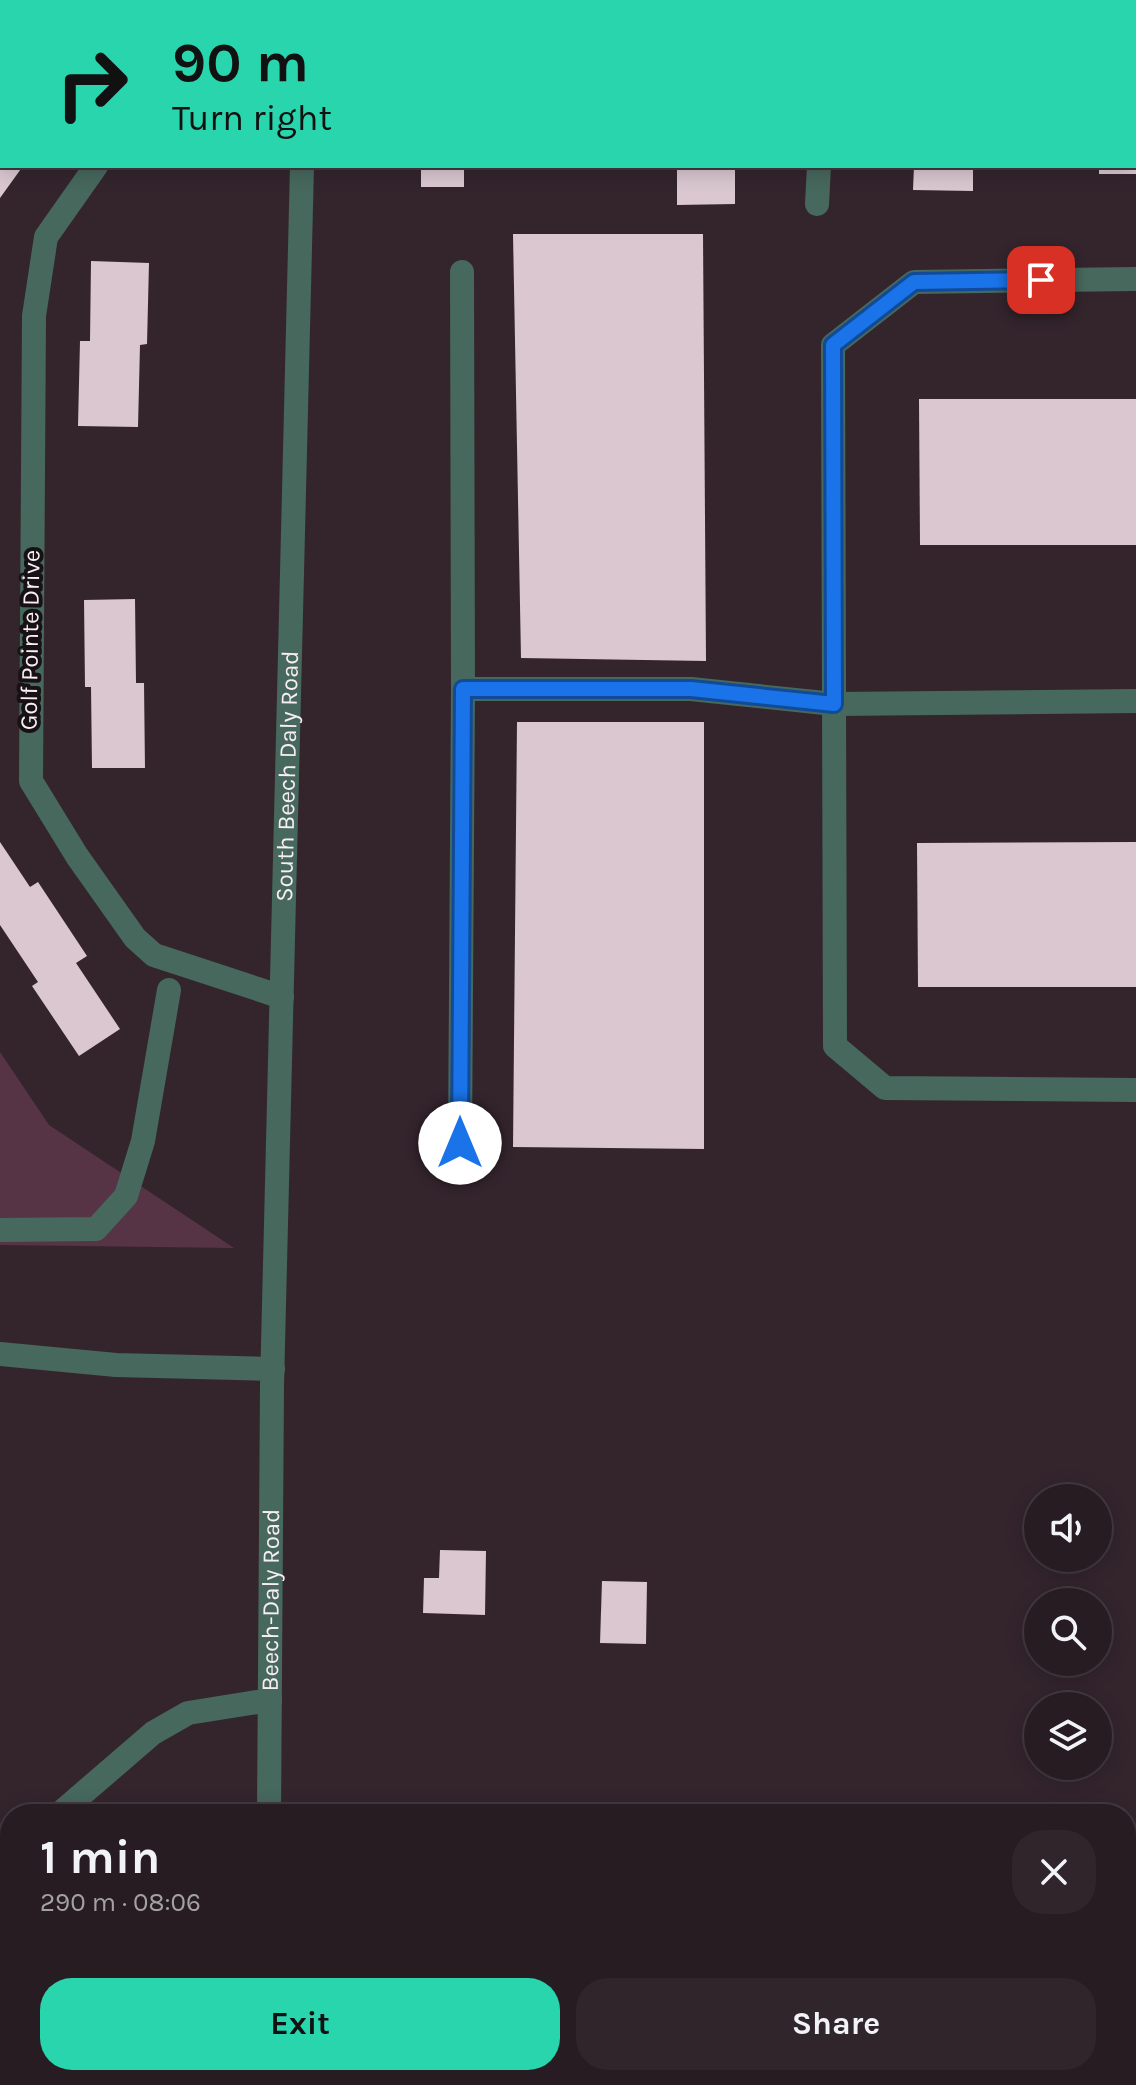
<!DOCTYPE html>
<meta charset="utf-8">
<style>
:root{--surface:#271c22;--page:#2f252a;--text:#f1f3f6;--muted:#a4a1a5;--line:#433a40;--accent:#28d5ad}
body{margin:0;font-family:Karla,sans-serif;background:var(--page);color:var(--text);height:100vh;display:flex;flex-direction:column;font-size:30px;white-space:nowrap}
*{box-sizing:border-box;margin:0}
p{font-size:26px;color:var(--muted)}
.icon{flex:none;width:44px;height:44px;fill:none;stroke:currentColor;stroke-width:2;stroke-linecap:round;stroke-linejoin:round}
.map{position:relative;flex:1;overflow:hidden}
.side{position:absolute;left:0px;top:1804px;width:1136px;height:282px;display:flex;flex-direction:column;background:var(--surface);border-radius:32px 32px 0 0;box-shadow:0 4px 20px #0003,0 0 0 2px var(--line)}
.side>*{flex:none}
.guide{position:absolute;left:0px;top:0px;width:1136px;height:168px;box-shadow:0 4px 20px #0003,0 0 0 2px var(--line);background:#28d5ad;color:#111;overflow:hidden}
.tools{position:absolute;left:1024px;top:1484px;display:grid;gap:16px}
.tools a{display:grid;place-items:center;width:88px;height:88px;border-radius:50%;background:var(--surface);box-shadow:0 4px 20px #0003,0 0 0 2px var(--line);font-size:40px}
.pin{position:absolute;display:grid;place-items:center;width:68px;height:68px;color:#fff;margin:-34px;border-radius:16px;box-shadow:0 4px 12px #0006}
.me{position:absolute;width:88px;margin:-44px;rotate:0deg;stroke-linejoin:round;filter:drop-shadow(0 0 6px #0008)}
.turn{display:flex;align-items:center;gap:28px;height:168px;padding:0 40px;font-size:36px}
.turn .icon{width:104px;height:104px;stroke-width:2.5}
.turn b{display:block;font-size:56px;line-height:68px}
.round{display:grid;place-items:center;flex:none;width:84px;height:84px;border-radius:32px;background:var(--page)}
.headline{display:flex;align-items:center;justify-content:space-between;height:136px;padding:0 40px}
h1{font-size:48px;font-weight:700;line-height:60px}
.button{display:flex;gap:16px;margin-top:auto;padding:16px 40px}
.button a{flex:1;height:92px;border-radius:32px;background:var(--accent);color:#111;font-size:32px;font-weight:700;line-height:92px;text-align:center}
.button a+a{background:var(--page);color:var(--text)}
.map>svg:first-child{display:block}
.green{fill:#573346}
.building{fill:#dac7d0}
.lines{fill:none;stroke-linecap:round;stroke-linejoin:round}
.minor{stroke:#47685d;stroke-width:24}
.route-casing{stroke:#114b97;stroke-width:20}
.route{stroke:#1a73e8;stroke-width:14}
.labels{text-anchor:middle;stroke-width:8;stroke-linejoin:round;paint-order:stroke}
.street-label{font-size:24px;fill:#f7edf2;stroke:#171114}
</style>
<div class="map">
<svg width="1136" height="2085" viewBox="0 0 1136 2085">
<rect width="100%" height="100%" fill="#34252d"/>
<!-- green -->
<polygon class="green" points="0,1052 49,1125 234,1248 0,1245"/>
<!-- building -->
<g class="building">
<polygon points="0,166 23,166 0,198"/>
<rect x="421" y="166" width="43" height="21"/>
<polygon points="677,166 735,166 735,204 677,205"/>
<polygon points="914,166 973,166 973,191 913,190"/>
<rect x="1099" y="166" width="37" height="8"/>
<polygon points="513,234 703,234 706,661 521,658"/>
<polygon points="91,261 149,263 147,344 140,345 138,427 78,426 80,341 90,341"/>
<polygon points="919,399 1136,399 1136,545 920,545"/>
<polygon points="135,599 136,683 144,683 145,768 92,768 91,687 85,687 84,600"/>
<polygon points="517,722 704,722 704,1149 513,1147"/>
<polygon points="0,842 30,887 38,882 87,956 76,963 120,1029 79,1056 32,986 38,982 0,925"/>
<polygon points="1136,842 1136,987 918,987 917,843"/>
<polygon points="440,1550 486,1551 485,1615 423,1613 424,1578 439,1578"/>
<polygon points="602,1581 647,1582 646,1644 600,1643"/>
</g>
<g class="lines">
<!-- minor -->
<g class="minor">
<polyline points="306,2 306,0"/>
<polyline points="825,2 825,0"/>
<polyline points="96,166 46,237 34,316 31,781 77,856 135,938 154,955 282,997"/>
<polyline points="817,204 819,166"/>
<polyline points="462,272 463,689"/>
<polyline points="1136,279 914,282 833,345 835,1046 885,1088 1136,1090"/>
<polyline points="460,1143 463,689 691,689 834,704 1136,701"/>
<polyline points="0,1230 96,1229 126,1196 143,1141 169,990"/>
<polyline points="0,1354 116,1365 273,1369"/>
<polyline points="59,1814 153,1733 188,1713 270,1700"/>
<path id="s1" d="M269 1814 272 1386 302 166"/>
<polyline points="0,1873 10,1863"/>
<polyline points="267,2085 267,2076"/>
</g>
</g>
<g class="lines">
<!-- route casing -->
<g class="route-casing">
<polyline id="route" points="460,1143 463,689 691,689 834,704 833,345 914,282 1041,280"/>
</g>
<!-- route -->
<use href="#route" class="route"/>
</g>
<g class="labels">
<!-- street labels -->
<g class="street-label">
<text transform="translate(30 640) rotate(-89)" y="8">Golf Pointe Drive</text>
<text dy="8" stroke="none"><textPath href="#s1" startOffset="1038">South Beech Daly Road</textPath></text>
<text dy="8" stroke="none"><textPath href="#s1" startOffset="214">Beech-Daly Road</textPath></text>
</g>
</g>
</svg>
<div class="tools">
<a><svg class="icon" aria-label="sound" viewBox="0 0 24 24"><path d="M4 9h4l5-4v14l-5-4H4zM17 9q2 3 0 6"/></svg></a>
<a><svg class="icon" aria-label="search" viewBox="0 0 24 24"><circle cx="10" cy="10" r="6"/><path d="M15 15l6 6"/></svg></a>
<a><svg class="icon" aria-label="layers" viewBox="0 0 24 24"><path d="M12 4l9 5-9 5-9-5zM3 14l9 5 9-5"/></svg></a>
</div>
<div class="pin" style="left:1041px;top:280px;background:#d93025"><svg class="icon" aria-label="arrive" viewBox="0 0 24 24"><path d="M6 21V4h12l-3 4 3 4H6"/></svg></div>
<svg class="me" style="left:460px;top:1143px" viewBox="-20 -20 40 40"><circle r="19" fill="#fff"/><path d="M0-13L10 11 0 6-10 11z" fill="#1a73e8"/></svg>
<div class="guide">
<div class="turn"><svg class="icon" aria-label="right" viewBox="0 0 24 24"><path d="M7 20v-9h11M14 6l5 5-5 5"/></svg><div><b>90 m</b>Turn right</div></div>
</div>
<section class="side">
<div class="headline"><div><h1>1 min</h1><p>290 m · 08:06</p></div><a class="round"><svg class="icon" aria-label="close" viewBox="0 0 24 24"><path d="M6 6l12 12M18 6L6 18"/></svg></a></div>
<div class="button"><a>Exit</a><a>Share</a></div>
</section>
</div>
